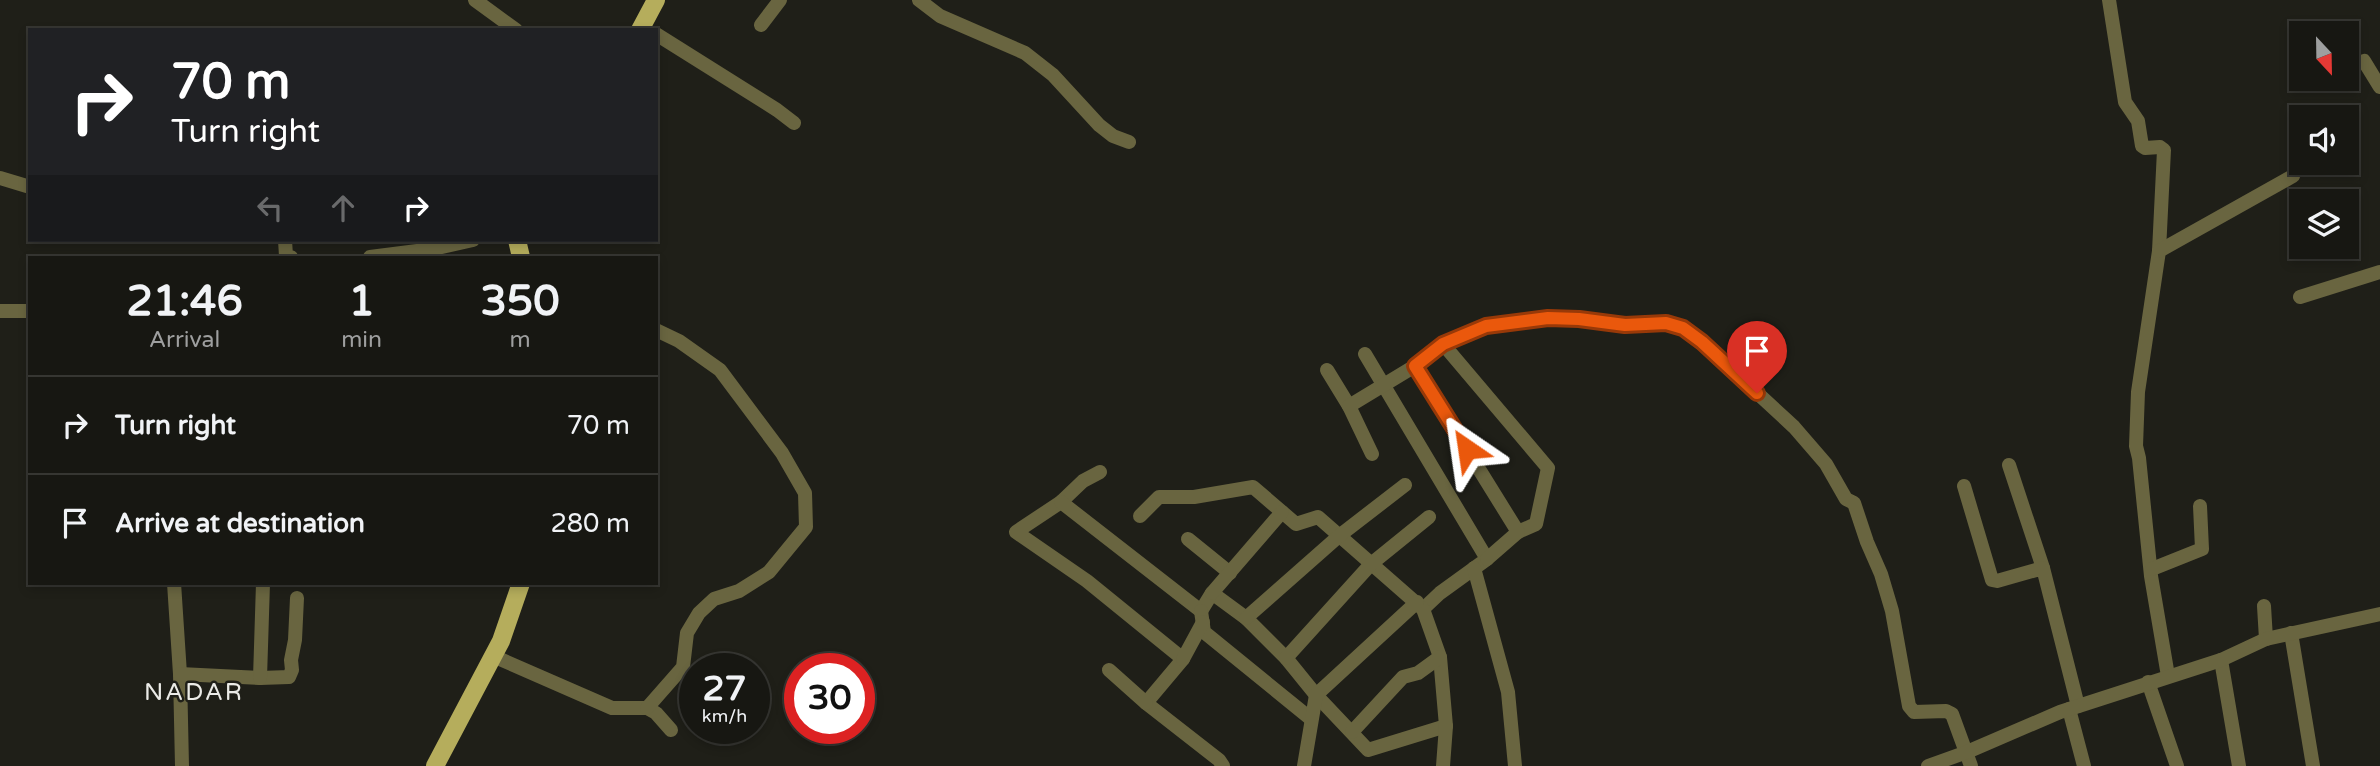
<!DOCTYPE html>
<style>
:root{--surface:#171712;--page:#20201b;--text:#f1f3f6;--muted:#9e9f9f;--line:#363632}
body{margin:0;font-family:"Varela Round",sans-serif;background:var(--page);color:var(--text);height:100vh;display:flex;flex-direction:column;font-size:26px;white-space:nowrap}
*{box-sizing:border-box;margin:0}
p{font-size:23px;color:var(--muted)}
.icon{flex:none;width:38px;height:38px;fill:none;stroke:currentColor;stroke-width:2;stroke-linecap:round;stroke-linejoin:round}
.map{position:relative;flex:1;overflow:hidden}
.sheet{position:absolute;left:28px;top:256px;width:630px;height:329px;display:flex;flex-direction:column;background:var(--surface);border-radius:0px;box-shadow:0 4px 10px #0003,0 0 0 2px var(--line)}
.sheet>*{flex:none}
.banner{position:absolute;left:28px;top:28px;width:630px;height:214px;border-radius:0px;box-shadow:0 4px 10px #0003,0 0 0 2px var(--line);background:#202124;color:#fff;overflow:hidden}
.needle{width:46px;rotate:158deg}
.tools{position:absolute;left:2289px;top:21px;display:grid;gap:14px}
.tools a{display:grid;place-items:center;width:70px;height:70px;border-radius:0px;background:var(--surface);box-shadow:0 4px 10px #0003,0 0 0 2px var(--line);font-size:35px}
.speed{position:absolute;left:679px;top:653px;display:flex;gap:14px;font-size:35px;font-weight:700;text-align:center}
.speed>*{display:grid;place-content:center;width:91px;height:91px;border-radius:50%;background:var(--surface);box-shadow:0 4px 10px #0003,0 0 0 2px var(--line);line-height:1}
.speed small{font-size:18px;font-weight:400}
.speed .limit{border:10px solid #d22;background:#fff;color:#111}
.pin{position:absolute;display:grid;place-items:center;width:60px;height:60px;color:#fff;margin:-72px -30px;border-radius:50% 50% 50% 0;rotate:-45deg;box-shadow:0 0 7px #0007}
.pin .icon{rotate:45deg}
.me{position:absolute;width:77px;margin:-38px;rotate:328deg;stroke-linejoin:round;filter:drop-shadow(0 0 5px #0008)}
.turn{display:flex;align-items:center;gap:24px;height:147px;padding:0 28px;font-size:32px}
.turn .icon{width:91px;height:91px;stroke-width:2.5}
.turn b{display:block;font-size:49px;line-height:60px}
.lanes{display:flex;align-items:center;height:66px;padding:0 28px;background:#0003;justify-content:center;gap:35px;direction:ltr}
.lanes .off{opacity:.35}
.eta{display:flex;justify-content:space-evenly;align-items:center;height:119px;text-align:center}
.eta b{font-size:42px;font-weight:700;line-height:49px}
ul{padding:0;list-style:none}
li{display:flex;align-items:center;gap:21px;height:98px;padding:0 28px;border-top:2px solid var(--line)}
li div{flex:1}
li b{display:block;font-size:26px}
li em{font-style:normal}
.map>svg:first-child{display:block}
.lines{fill:none;stroke-linecap:round;stroke-linejoin:round}
.minor{stroke:#696540;stroke-width:14}
.major{stroke:#b5ad5c;stroke-width:18}
.route-casing{stroke:#983908;stroke-width:18}
.route{stroke:#ea580c;stroke-width:12}
.labels{text-anchor:middle;stroke-width:5;stroke-linejoin:round;paint-order:stroke}
.quarter-label{font-size:24px;letter-spacing:2px;fill:#ebebe7;stroke:#1f1f18}
</style>
<div class="map">
<svg width="2380" height="766" viewBox="0 0 2380 766">
<rect width="100%" height="100%" fill="#1f1f18"/>
<g class="lines">
<!-- minor -->
<g class="minor">
<polyline points="475,0 516,30"/>
<polyline points="919,0 940,16 1025,53 1053,75 1099,125 1113,136 1129,142"/>
<polyline points="2109,0 2125,102 2138,121 2142,146 2145,148 2160,147 2164,150 2159,251 2138,392 2136,446 2139,458 2151,576 2168,676"/>
<polyline points="761,25 780,0"/>
<polyline points="656,34 777,110 794,123"/>
<polyline points="2347,67 2364,61 2380,87"/>
<polyline points="0,178 30,187"/>
<polyline points="285,240 286,256 291,257"/>
<polyline points="2159,251 2293,176"/>
<polyline points="370,257 433,249 473,240"/>
<polyline points="2300,297 2380,272"/>
<polyline points="0,311 30,311"/>
<polyline points="1443,344 1548,468 1536,524 1518,532"/>
<polyline points="1365,354 1487,559 1440,593 1423,609"/>
<polyline points="1415,366 1443,344 1486,326 1548,318 1579,319 1625,325 1666,323 1683,328 1702,342 1794,427 1826,464 1846,499 1854,503 1867,542 1881,574 1892,611 1909,706 1914,712 1946,711 1952,714 1971,766"/>
<polyline points="1327,370 1349,406"/>
<polyline points="1372,454 1349,406 1415,366 1518,532 1487,559"/>
<polyline points="2009,465 2043,568"/>
<polyline points="1100,472 1083,481 1061,502 1016,532 1087,581 1183,659 1146,703 1219,760 1223,766"/>
<polyline points="1964,486 1992,580 1997,581 2043,568 2078,706"/>
<polyline points="1061,502 1201,611 1212,593 1246,618 1286,658 1316,695 1368,750 1446,726"/>
<polyline points="1140,516 1159,497 1194,497 1253,487 1296,524 1318,517 1423,609 1440,657 1446,726 1443,766"/>
<polyline points="1188,539 1230,573"/>
<polyline points="1474,568 1508,692 1515,766"/>
<polyline points="2152,569 2202,549 2200,506"/>
<polyline points="174,583 180,674 182,766"/>
<polyline points="1212,593 1282,512"/>
<polyline points="2264,606 2266,639"/>
<polyline points="1201,611 1204,632 1311,719"/>
<polyline points="1246,618 1339,536 1405,485"/>
<polyline points="2291,633 2313,766"/>
<polyline points="493,656 612,708 647,708 656,713 671,730"/>
<polyline points="1286,658 1371,564 1429,517"/>
<polyline points="1183,659 1203,622"/>
<polyline points="2221,660 2239,766"/>
<polyline points="1109,670 1146,703"/>
<polyline points="180,674 260,678 289,677 292,670 291,660 295,640 297,598"/>
<polyline points="260,678 263,583"/>
<polyline points="2148,682 2177,766"/>
<polyline points="647,708 683,667 687,633 699,613 714,599 739,591 769,572 806,527 805,493 782,453 720,370 679,341 656,330"/>
<polyline points="2069,709 2084,766"/>
<polyline points="1352,732 1403,677 1418,673 1440,657"/>
<polyline points="1304,766 1316,695 1417,602"/>
<polyline points="1928,766 1967,752 2060,712 2221,660 2266,639 2380,614"/>
</g>
<!-- major -->
<g class="major">
<polyline points="640,30 656,0"/>
<polyline points="517,240 521,257"/>
<polyline points="435,766 501,641 521,583"/>
</g>
</g>
<g class="lines">
<!-- route casing -->
<g class="route-casing">
<polyline id="route" points="1467,449 1415,366 1443,344 1486,326 1548,318 1579,319 1625,325 1666,323 1683,328 1702,342 1757,393"/>
</g>
<!-- route -->
<use href="#route" class="route"/>
</g>
<g class="labels">
<!-- quarter labels -->
<g class="quarter-label">
<text x="194" y="700">NADAR</text>
</g>
</g>
</svg>
<div class="tools">
<a><svg class="needle" viewBox="-14 -14 28 28"><path d="M0-13l5 13h-10z" fill="#e53935"/><path d="M0 13l5-13h-10z" fill="#9e9f9f"/></svg></a>
<a><svg class="icon" aria-label="sound" viewBox="0 0 24 24"><path d="M4 9h4l5-4v14l-5-4H4zM17 9q2 3 0 6"/></svg></a>
<a><svg class="icon" aria-label="layers" viewBox="0 0 24 24"><path d="M12 4l9 5-9 5-9-5zM3 14l9 5 9-5"/></svg></a>
</div>
<div class="speed"><div>27<small>km/h</small></div><div class="limit">30</div></div>
<div class="pin" style="left:1757px;top:393px;background:#d93025"><svg class="icon" aria-label="arrive" viewBox="0 0 24 24"><path d="M6 21V4h12l-3 4 3 4H6"/></svg></div>
<svg class="me" style="left:1467px;top:449px" viewBox="-20 -20 40 40"><path d="M0-17L14 15 0 8-14 15z" fill="#ea580c" stroke="#fff" stroke-width="4"/></svg>
<div class="banner">
<div class="turn"><svg class="icon" aria-label="right" viewBox="0 0 24 24"><path d="M7 20v-9h11M14 6l5 5-5 5"/></svg><div><b>70 m</b>Turn right</div></div>
<div class="lanes"><svg class="icon off" aria-label="left" viewBox="0 0 24 24"><path d="M17 20v-9H6M10 6l-5 5 5 5"/></svg><svg class="icon off" aria-label="ahead" viewBox="0 0 24 24"><path d="M12 20V5M6 11l6-6 6 6"/></svg><svg class="icon" aria-label="right" viewBox="0 0 24 24"><path d="M7 20v-9h11M14 6l5 5-5 5"/></svg></div>
</div>
<section class="sheet">
<div class="eta">
<div><b>21:46</b><p>Arrival</p></div>
<div><b>1</b><p>min</p></div>
<div><b>350</b><p>m</p></div>
</div>
<ul>
<li><svg class="icon" aria-label="right" viewBox="0 0 24 24"><path d="M7 20v-9h11M14 6l5 5-5 5"/></svg><div><b>Turn right</b></div><em>70 m</em></li>
<li><svg class="icon" aria-label="arrive" viewBox="0 0 24 24"><path d="M6 21V4h12l-3 4 3 4H6"/></svg><div><b>Arrive at destination</b></div><em>280 m</em></li>
</ul>
</section>
</div>
